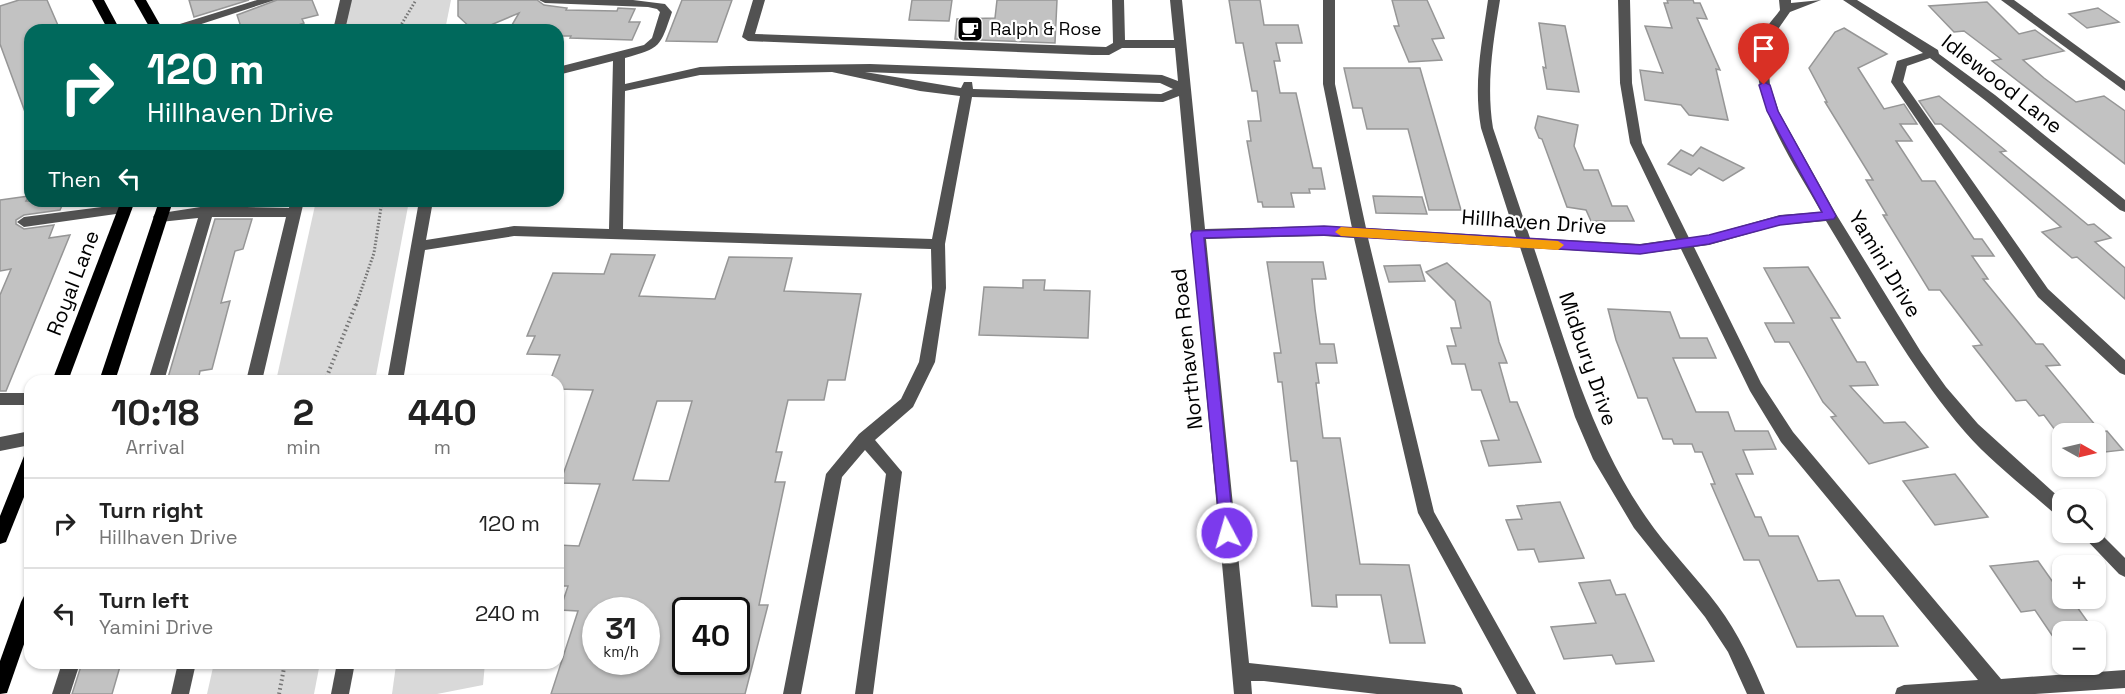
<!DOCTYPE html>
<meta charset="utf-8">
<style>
:root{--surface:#fff;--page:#f2f2f2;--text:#222;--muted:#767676;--line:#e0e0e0}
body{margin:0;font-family:"Space Grotesk",sans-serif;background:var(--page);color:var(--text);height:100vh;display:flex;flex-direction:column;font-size:22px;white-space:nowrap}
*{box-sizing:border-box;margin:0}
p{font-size:20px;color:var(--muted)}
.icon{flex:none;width:33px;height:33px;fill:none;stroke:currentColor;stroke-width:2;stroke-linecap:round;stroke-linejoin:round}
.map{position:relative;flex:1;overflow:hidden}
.drawer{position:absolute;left:24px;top:375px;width:540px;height:294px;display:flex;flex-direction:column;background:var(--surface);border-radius:18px;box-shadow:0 2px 4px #0004}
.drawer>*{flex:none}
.guide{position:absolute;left:24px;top:24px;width:540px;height:183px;border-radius:18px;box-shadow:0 2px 4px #0004;background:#00695c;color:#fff;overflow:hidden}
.needle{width:39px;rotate:98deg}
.controls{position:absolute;left:2052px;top:423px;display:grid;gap:12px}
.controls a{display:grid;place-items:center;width:54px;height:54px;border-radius:12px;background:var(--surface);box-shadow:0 2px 4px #0004;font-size:30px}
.speed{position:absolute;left:582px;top:597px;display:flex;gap:12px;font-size:30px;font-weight:700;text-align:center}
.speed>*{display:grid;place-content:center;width:78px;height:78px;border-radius:50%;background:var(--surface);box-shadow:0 2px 4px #0004;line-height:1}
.speed small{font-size:15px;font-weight:400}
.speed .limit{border:3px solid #111;border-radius:9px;background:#fff;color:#111}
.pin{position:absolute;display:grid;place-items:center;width:51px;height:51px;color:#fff;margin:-62px -26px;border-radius:50% 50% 50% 0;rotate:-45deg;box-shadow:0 0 6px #0007}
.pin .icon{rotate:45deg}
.me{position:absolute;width:66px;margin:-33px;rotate:354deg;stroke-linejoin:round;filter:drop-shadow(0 0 4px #0008)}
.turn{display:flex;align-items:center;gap:21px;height:126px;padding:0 24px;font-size:27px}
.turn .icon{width:78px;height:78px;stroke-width:2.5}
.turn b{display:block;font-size:42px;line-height:51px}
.then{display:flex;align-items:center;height:57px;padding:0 24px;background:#0003;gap:12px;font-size:22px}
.eta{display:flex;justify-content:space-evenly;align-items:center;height:102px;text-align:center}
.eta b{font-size:36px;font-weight:700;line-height:42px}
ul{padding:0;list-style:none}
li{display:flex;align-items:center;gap:18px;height:90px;padding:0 24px;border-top:2px solid var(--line)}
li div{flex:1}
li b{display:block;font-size:22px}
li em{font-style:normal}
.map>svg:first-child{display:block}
.green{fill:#d9d9d9}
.building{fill:#c2c2c2;stroke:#969696;stroke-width:1.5;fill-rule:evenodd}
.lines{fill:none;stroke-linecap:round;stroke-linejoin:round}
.path-far1{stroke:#747474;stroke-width:3;stroke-dasharray:1.5 2;stroke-linecap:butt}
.path{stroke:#747474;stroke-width:4;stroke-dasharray:1.5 3;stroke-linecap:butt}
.minor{fill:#525252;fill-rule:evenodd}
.major{fill:#000;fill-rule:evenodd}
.route{fill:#7c3aed;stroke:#51269a;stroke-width:1.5}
.slow{fill:#f59e0b}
.labels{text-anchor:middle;stroke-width:4.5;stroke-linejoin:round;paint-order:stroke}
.far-poi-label{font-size:18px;fill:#000;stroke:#fff;text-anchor:start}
.street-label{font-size:21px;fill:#000;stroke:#fff}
</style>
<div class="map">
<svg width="2125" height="694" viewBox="0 0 2125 694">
<rect width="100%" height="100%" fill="#fff"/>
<!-- green -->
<g class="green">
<polygon points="350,0 451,0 445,30 342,30"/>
<polygon points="316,201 409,201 375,381 276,381"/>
<polygon points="214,663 320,663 314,694 207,694"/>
<polygon points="406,663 485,663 483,685 437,694 392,694 396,665"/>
</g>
<!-- building -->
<g class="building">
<polygon points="19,0 47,0 60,30 30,30 28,120 0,44 0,6"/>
<polygon points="189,0 249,0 194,17"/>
<polygon points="277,0 312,0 318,15 302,19 304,23 284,30 242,30 237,15"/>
<polygon points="458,0 537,0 544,5 567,8 566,10 617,11 618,8 635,9 629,22 640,22 632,40 570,38 571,36 558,36 558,30 509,30 519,13 479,30 473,30 458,16"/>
<polygon points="682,0 732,0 717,42 666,41"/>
<polygon points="912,0 952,0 949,21 909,20"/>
<polygon points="997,0 1057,0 1055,43 955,39 957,19 995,18"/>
<polygon points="1229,0 1260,0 1264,25 1298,25 1302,43 1276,43 1280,61 1274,61 1280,93 1296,93 1313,168 1321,168 1325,189 1309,189 1310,193 1291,193 1294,207 1263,207 1262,202 1258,202 1247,141 1251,141 1248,121 1261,121 1257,91 1252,91 1243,43 1236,43"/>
<polygon points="1392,0 1427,0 1444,38 1432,39 1442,60 1409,62 1394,26 1399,26"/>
<polygon points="1667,0 1693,0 1694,3 1700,3 1707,19 1697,18 1720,70 1716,69 1728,120 1689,115 1681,105 1645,100 1640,70 1663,73 1645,26 1672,28 1664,3 1668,3"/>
<polygon points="1987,2 2019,34 2035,30 2064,51 2023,60 2044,78 2076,102 2104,96 2125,111 2125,164 1992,61 2001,59 1964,31 1954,32 1929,6"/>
<polygon points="2098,8 2119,22 2087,28 2069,14"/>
<polygon points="1539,23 1565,26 1579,92 1547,89 1543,67 1546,68"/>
<polygon points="1844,28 1887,54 1858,68 1884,109 1904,104 1917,124 1900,124 1912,141 1896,141 1922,181 1935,181 1974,239 1982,239 1994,256 1972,256 1988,279 1983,279 2036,344 2043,344 2060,365 2046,366 2101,432 2107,431 2123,450 2096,453 2096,434 2058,434 2044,415 2039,416 2026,400 2016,401 1973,346 1982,345 1940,290 1929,290 1883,215 1887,215 1866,180 1873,180 1825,102 1827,102 1809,68 1835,32"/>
<polygon points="1344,68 1420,68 1461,210 1429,210 1408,129 1367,129 1362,108 1353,108"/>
<polygon points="1939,96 2006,151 2000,152 2088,225 2094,224 2111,238 2095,242 2125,268 2125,299 2077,257 2072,258 2042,232 2061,227 1941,124 1935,124 1919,101"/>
<polygon points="1538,116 1578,125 1574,146 1584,170 1598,170 1612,206 1627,206 1634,221 1591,221 1586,210 1567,207 1542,139 1539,138 1535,128"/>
<polygon points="1701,147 1744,168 1723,181 1699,168 1691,175 1668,164 1681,150 1693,156"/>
<polygon points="29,196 26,201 64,201 60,210 24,215 16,220 16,224 24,229 54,225 49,238 70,235 6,391 0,391 0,295 11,269 0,271 0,200"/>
<polygon points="1373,196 1422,197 1427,214 1376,213"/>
<polygon points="215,219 252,219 243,249 235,251 221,303 230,301 212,369 200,371 198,381 167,381"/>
<path d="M611 254 655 255 639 296 715 299 729 257 792 258 784 291 861 294 845 380H828L824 400H788L776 452H782L775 482H785L759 605H768L745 694H551L578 611 560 610 568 586H558V545L579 546 600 484 560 483 593 390 558 389V381H550L560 355 527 354 535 336H527L553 273 604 274ZM657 401H692L669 481 633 480ZM596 610H646V662H596ZM686 610H736V662H686Z"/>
<polygon points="1267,262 1323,262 1326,279 1312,279 1315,309 1320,344 1334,344 1337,363 1316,363 1319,383 1316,383 1323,438 1340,438 1360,564 1409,565 1425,643 1390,643 1381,595 1336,595 1337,607 1312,606 1297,461 1291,461 1282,382 1278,382 1274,353 1281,353"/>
<polygon points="1447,263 1490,302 1499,342 1507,363 1499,363 1510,402 1517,402 1541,462 1489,466 1481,441 1499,440 1481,390 1472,390 1465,364 1452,364 1447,346 1456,346 1451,328 1461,328 1455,301 1426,272"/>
<polygon points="1420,265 1425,281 1389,282 1384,266"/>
<polygon points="1808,267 1840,318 1831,318 1857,362 1865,362 1878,385 1850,386 1884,423 1905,422 1928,447 1869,464 1831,417 1836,416 1823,402 1789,342 1775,342 1765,323 1794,323 1764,268"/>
<polygon points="1023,280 1045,280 1044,290 1090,291 1088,338 979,335 984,287 1023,288"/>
<polygon points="1608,309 1670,312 1680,338 1707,338 1716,358 1673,358 1696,412 1728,412 1735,431 1768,431 1776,449 1743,450 1753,474 1736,474 1755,517 1761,517 1769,536 1798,536 1818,581 1839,580 1856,616 1883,616 1898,646 1797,647 1759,560 1744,560 1711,484 1715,484 1702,452 1695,452 1692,444 1674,444 1672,439 1663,439 1647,398 1638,398 1616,340"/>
<polygon points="1955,474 1988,517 1935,525 1903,481"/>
<polygon points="1560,502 1584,558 1539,562 1534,549 1518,550 1506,520 1522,519 1517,506"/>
<polygon points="2038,561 2062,595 2062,598 2072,600 2095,632 2062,632 2062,650 2035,610 2021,612 1990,566"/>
<polygon points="1610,580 1616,595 1625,594 1654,661 1616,664 1612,655 1564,659 1551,627 1596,623 1579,583"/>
<polygon points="82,663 121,663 112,694 72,694"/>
</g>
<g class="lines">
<!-- path-far1 -->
<g class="path-far1">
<polyline points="398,30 416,0"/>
<polyline points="356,305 374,253 382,201"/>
</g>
<!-- path -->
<g class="path">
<polyline points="325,381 356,304"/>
<polyline points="279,694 285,663"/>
</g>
<!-- minor -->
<g class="minor">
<polygon points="257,0 275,0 183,30 165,30 167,28"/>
<polygon points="340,0 352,0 345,30 333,30"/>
<path d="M539 0H633L665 4 672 12C660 47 661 48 625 58V84L700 67 730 66 870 64 1162 75 1178 81 1175 48H1122L1109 55H1092L748 41 742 37 753 0H765L755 34 1106 47 1113 43 1112 0H1124L1125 40H1174L1170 0H1182L1205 229 1324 226 1352 228 1323 84V0H1335V84L1366 228 1516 237 1481 128C1473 84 1482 43 1488 0H1500C1493 43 1486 85 1493 128L1530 238 1640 244 1676 239 1630 143 1620 83 1618 0H1630L1632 83 1642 143 1689 238 1709 235 1780 215 1821 212C1795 164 1745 97 1760 41 1762 30 1774 19 1780 10L1779 0H1791V3L1821 0 1790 12 1772 38 1768 61 1770 85 1779 112 1836 214 1921 352 1946 387 1978 424 2062 500V517L2056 515C2027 489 1990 461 1965 432 1910 368 1870 293 1826 221L1780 225 1709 245 1694 247 1761 383 1793 432 2001 679 2125 670V688L2035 694H1895L1897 688 1904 685 1978 680 1781 442 1750 391 1681 249 1640 254 1534 248C1565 340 1590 436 1646 517 1667 548 1695 575 1718 606 1738 633 1752 663 1765 694H1747L1728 652 1705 617 1634 528 1593 459 1575 417 1520 247 1368 238 1434 512 1536 694H1517L1418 513 1354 238 1324 236 1206 239 1249 663 1454 685 1461 688 1463 694H1377L1264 681H1251L1252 694H1234L1179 96 1163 102 972 97 945 244 946 288 935 362 913 407 875 440 902 472 873 694H855L886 474 865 450 842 477 801 694H783L826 474 859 434 901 399 919 362 932 288 931 249 514 236 425 250 403 381H387L419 201H433L426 240 514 226 609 229 613 61 558 75V67L644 45 652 38 660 12 657 9 648 7 545 3ZM832 72 920 91 960 96 932 239 623 229 625 91 700 75ZM865 72 1160 83 1173 89 1161 94 973 89 972 82H964L961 88Z"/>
<polygon points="1843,0 1857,0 1938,50 1939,54 1995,95 2125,200 2125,212 2120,210 1986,101 1930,58 1907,66 1903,82 2048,289 2125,360 2125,375 2120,373 2038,297 1891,82 1897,61 1923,53"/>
<polygon points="2001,0 2014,0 2125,81 2125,91"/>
<polygon points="290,201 304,201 262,381 246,381 286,217 212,217 164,381 148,381 198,218 160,222 155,220 153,217 155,214 207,206 289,208"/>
<polygon points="125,204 130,206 132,209 130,212 24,227 17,222 24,217"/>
<rect x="0" y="393" width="30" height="12"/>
<polygon points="30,431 30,445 0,451 0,437"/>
<polygon points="2096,529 2125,558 2125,577 2119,574 2079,532 2096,532"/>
<polygon points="62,663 80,663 70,694 52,694"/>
<polygon points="178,663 196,663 189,694 171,694"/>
<polygon points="337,663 355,663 349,694 331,694"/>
</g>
<!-- major -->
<g class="major">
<polygon points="92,0 104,0 120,30 108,30"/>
<polygon points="134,0 146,0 163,30 151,30"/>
<polygon points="121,201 135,201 68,381 52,381"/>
<polygon points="159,201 173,201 115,381 99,381"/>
<polygon points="30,454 30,482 6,542 0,544 0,516 24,456"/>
<polygon points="30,594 30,627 7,693 0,694 0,661 21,602 24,596"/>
</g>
</g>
<!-- route -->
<polygon class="route" points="1764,82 1770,85 1778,111 1836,216 1834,219 1780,225 1709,244 1640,254 1324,235 1204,238 1234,533 1232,538 1227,540 1221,538 1191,234 1193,231 1324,226 1640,245 1709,235 1780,216 1822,212 1767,111 1759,85"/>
<!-- slow -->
<polygon class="slow" points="1341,227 1558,241 1564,245 1558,250 1341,236 1335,232"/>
<!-- icons -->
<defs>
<g id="cafe-square" transform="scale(1.35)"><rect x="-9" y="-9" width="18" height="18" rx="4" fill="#000" stroke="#fff"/><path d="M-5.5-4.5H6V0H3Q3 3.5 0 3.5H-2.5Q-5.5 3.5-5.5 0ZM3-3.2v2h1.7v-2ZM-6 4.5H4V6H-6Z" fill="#fff"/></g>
</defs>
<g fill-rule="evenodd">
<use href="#cafe-square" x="970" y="29"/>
</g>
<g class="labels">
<!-- far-poi labels -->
<g class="far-poi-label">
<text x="990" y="35">Ralph &amp; Rose</text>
</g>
<!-- street labels -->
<g class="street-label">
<text transform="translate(2002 84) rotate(38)" y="7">Idlewood Lane</text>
<text transform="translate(1534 222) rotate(4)" y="7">Hillhaven Drive</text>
<text transform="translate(1885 264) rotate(59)" y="7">Yamini Drive</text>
<text transform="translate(73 283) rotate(-69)" y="7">Royal Lane</text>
<text transform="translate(1187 349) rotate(-96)" y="7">Northaven Road</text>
<text transform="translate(1588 359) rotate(71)" y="7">Midbury Drive</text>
</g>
</g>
</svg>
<div class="controls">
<a><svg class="needle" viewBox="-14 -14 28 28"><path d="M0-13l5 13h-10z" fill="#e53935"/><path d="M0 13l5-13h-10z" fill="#767676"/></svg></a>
<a><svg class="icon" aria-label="search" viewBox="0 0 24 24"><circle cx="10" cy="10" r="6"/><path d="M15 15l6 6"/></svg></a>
<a>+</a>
<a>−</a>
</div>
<div class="speed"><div>31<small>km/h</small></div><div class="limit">40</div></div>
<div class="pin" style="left:1764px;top:85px;background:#d93025"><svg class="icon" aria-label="arrive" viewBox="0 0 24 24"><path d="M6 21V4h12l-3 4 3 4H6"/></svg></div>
<svg class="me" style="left:1227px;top:533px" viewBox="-20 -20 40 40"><circle r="17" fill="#7c3aed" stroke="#fff" stroke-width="3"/><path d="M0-11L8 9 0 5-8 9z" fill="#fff"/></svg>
<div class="guide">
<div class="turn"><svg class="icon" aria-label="right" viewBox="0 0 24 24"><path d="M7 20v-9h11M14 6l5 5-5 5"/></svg><div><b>120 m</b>Hillhaven Drive</div></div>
<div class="then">Then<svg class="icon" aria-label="left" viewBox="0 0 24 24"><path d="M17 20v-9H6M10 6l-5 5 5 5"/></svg></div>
</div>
<section class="drawer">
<div class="eta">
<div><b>10:18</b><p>Arrival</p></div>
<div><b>2</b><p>min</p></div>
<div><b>440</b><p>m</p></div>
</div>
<ul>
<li><svg class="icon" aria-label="right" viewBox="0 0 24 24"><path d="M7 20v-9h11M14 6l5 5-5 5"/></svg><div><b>Turn right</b><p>Hillhaven Drive</p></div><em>120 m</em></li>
<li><svg class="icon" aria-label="left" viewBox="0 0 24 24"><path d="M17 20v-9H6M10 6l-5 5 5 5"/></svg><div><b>Turn left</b><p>Yamini Drive</p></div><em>240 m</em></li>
</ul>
</section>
</div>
